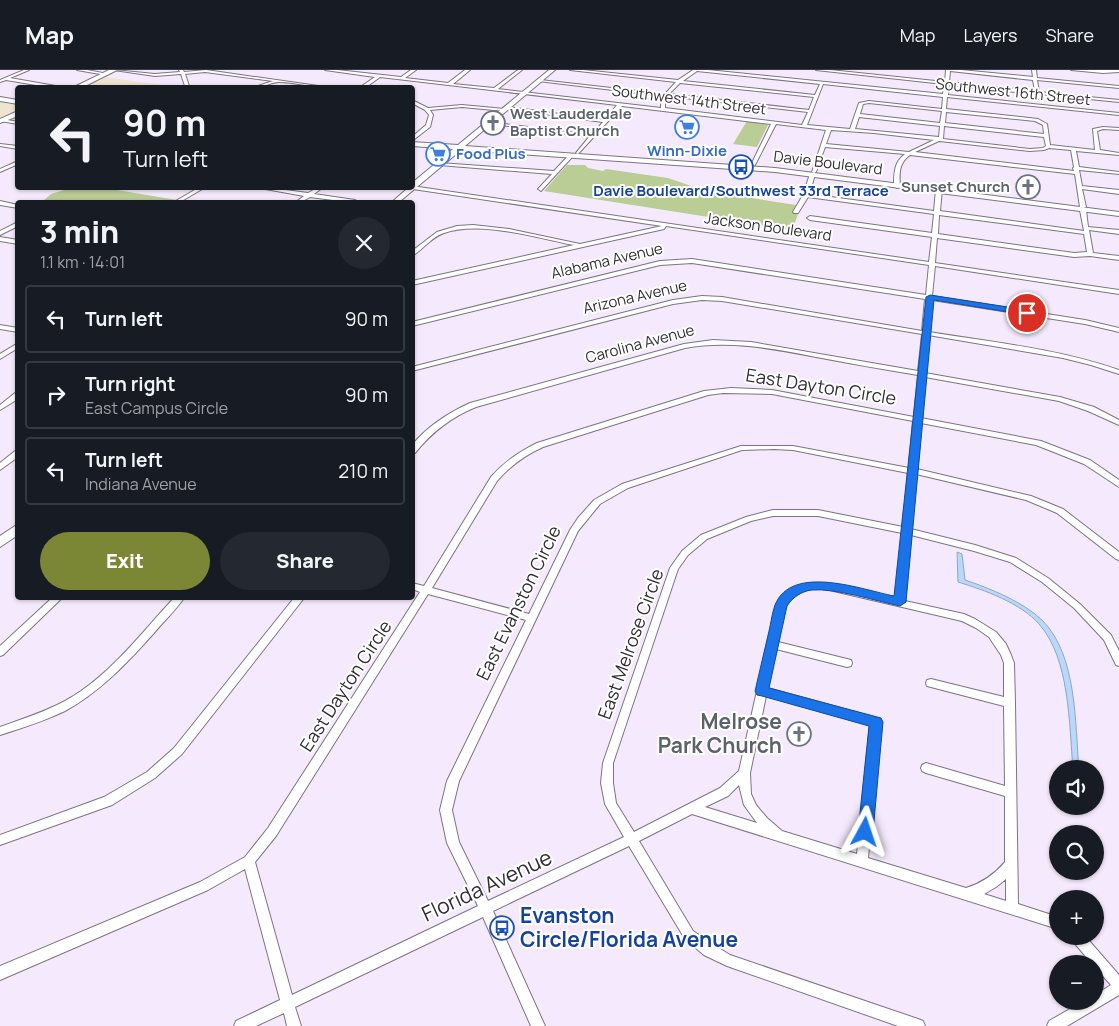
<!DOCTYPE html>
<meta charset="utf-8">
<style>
:root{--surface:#171b24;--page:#242831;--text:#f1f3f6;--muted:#9ea1a6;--line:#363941;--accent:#7b8735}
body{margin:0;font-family:Manrope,sans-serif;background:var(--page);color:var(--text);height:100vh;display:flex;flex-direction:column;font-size:19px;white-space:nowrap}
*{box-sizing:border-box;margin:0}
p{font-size:16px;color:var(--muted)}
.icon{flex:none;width:28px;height:28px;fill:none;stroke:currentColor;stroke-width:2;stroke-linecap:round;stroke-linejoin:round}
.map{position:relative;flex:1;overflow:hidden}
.sheet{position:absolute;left:15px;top:130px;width:400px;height:400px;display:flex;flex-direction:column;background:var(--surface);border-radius:5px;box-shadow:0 1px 4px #0004}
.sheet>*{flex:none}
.top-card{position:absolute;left:15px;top:15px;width:400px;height:105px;border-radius:5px;box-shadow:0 1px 4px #0004;background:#171b24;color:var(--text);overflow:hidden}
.buttons{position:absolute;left:1049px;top:690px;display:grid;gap:10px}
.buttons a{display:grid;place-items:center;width:55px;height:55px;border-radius:50%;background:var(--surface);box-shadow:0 1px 4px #0004;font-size:25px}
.pin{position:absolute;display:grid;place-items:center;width:42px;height:42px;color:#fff;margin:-21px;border:2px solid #fff;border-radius:50%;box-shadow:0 1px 5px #0007}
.me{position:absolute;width:55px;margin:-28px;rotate:5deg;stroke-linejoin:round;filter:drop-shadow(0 0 4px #0008)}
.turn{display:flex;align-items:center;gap:18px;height:105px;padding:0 25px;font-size:22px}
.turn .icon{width:65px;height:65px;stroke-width:2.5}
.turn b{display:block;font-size:35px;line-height:42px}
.round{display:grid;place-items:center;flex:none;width:52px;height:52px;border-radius:26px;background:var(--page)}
.headline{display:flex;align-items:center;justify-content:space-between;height:85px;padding:0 25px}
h1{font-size:30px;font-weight:800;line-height:38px}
.button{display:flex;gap:10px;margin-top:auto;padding:10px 25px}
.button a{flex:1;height:58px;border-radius:30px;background:var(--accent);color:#fff;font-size:20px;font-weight:800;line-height:58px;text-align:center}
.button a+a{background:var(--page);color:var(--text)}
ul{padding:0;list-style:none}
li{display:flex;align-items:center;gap:15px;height:68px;margin:0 10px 8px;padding:0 15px;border:2px solid var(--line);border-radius:5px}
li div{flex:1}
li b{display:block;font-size:19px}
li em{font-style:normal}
header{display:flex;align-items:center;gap:30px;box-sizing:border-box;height:70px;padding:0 25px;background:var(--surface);border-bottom:1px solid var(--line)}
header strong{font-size:24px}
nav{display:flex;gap:28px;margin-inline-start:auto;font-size:18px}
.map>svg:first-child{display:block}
.commercial{fill:#eee4cf}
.green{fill:#b9cd94}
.water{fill:#bad8fb;stroke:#91a5bf}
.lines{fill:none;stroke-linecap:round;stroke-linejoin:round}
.street-casing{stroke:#7d7384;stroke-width:2}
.secondary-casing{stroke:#7d7384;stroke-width:2}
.street{fill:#fff;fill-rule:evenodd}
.secondary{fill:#fff;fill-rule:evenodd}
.route{fill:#1a73e8;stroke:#114b97}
.labels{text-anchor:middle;stroke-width:4;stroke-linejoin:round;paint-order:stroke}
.far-street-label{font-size:15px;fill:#312d34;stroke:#fff}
.far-worship-label{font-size:15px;font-weight:bold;fill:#5b616d;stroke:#fff;text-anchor:start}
.far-shop-label{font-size:15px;font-weight:bold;fill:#366cbe;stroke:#fff}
.far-transit-label{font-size:15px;font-weight:bold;fill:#164399;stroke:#fff}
.street-label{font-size:18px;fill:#312d34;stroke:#fff}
.near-worship-label{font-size:21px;font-weight:bold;fill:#5b616d;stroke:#fff;text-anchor:end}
.near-street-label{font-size:21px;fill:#312d34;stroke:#fff}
.near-transit-label{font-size:21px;font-weight:bold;fill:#164399;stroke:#fff;text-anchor:start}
</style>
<header>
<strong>Map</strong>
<nav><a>Map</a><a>Layers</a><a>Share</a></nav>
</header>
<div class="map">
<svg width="1119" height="956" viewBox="0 0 1119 956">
<rect width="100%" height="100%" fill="#f5eafd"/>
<!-- commercial -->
<g class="commercial">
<polygon points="104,7 170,16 167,18 79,18"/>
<polygon points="0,32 17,34 17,51 0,51"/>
</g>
<!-- green -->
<g class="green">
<polygon points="747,51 768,55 757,77 733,74"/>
<polygon points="567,95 585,95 588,98 603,101 606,99 668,108 706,121 796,135 793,140 798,144 793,158 801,159 798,161 544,121"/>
<polygon points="71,118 105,118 177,130 173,132 42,132 51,124"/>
</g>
<!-- water -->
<path class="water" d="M957 482 962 484 965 510C989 518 1024 532 1043 551 1077 586 1075 653 1079 699H1073C1069 654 1070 589 1039 554 1021 533 984 520 958 512Z"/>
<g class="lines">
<!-- street casing -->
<g class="street-casing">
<g id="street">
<polygon points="24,0 29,0 10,8 67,18 54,18 6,10 0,12 0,10"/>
<polygon points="77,0 87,0 108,4 106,5"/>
<path d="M114 0 155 4 180 2 179 0H183L184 2 206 0 332 18C314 18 296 12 279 12 271 12 262 18 252 18L273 11 205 2 185 4 189 16 188 18H183L185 16 181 4 155 6Z"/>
<path d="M325 0H337L401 7 411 0H416L405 8 448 13 465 0H470L453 14 494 18 518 0H522L498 19 661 38V33L663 26 538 11 540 10 665 24 676 12 570 0H583L678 10 693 0H708L943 24 944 14 816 0H830L945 12 946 0H961L1033 7 1032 0H1036L1037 8 1119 16V18L1037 10 1039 22 1119 30V32L1040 24V28L1038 29 1036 28 1035 24 949 15 948 25 1119 43V45L947 27 946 39 1038 49 1047 54 1050 75 1095 80 1093 59 1103 57 1119 58V60L1103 59 1097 61 1100 80 1119 83V85L1076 81 1079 97 1119 102V104L1079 100 1082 116 1119 120V124L1082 119 1086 137 1083 138 1086 140 1088 157 1119 160V164L1089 160 1093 183 1119 186V190L1090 186 1074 187 937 168 935 193 1119 220V224L935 196 932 226 1085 250 1119 258V262L1085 254 932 230 929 262C992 272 1058 279 1119 300V304L1091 295 1063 288 928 265 925 303 1060 327 1094 337 1119 350V355L1088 341 1059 331 925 307 921 348 1041 371 1090 390 1119 410V417L1084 394 1036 375 921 353 917 399 1031 426 1063 439 1119 482V490L1116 489 1057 443 1026 430 916 404 911 459 975 475 1016 488 1048 508 1080 534 1111 565 1119 581V596L1116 595 1104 570 1074 538 1042 512 1010 492 974 481 911 465 905 531 964 544 975 549 996 562 1006 574 1011 585 1014 593 1015 633 1018 834 1058 847V859L692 744 639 771 693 861 714 875 730 885 918 949 923 951 925 956H898L727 896 704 885 685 869 629 776 493 841 545 956H531L483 847 295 937 301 956H287L284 943 256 956H234L236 951 280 930 245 799 208 820 0 910V896L200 812 245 787 268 758 420 522 412 519V513L424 516 491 407C504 392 519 382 537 373L704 321 731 318 772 320 914 347 918 305C882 299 847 293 811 286 769 278 728 270 685 278L476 337C451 347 432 362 415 383H412V375C428 356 448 343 470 333L684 274 713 270 751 272 918 301 922 264 722 231 702 230 673 234 412 301V297L673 230 702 226 722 227 922 261 925 229 692 193 660 195 412 256V252L660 191 692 189 926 225 929 195 666 156 664 159 412 215V211L574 175C538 168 479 150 444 163 431 167 424 179 412 186V181L437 162 457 156 473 155 509 159 580 174 662 156 413 119 411 118H412V116L929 192 932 167 810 150 807 148 810 146 932 163 934 144 808 127 798 143H794L793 142 803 125 810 104 815 105 809 124 934 141 936 119 939 117 942 119 940 141 1084 161 1080 140 1083 138 1080 137 1075 104 910 85C899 93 899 103 900 116L897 118 894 116C894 103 894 92 905 84L825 77 816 102 814 103 812 102 826 60 776 54 755 95 753 96 751 95 771 54 622 36 578 84 576 83 589 67 487 53 489 52 592 65 603 52 507 39 505 41 462 37 430 40 433 45 430 57 412 71V67L426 55 429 45 425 40 412 33V30L428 38 462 35 505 39 507 37 605 50 617 35 380 7 365 18H359L375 7ZM697 1 820 14 815 25 683 11ZM950 1 1033 10 1035 21 949 12ZM680 13 814 27 809 40 669 24ZM823 14 943 27 942 39 869 31 859 33 850 59 807 55ZM667 26 808 42 802 55 665 38V33ZM869 33 942 41 940 53 860 44 863 34ZM946 42 1035 51 1043 55 1044 64 945 53ZM859 47 940 56 939 67 855 59ZM944 56 1044 67 1046 76 1043 78 1030 79 943 69ZM831 60 874 63 934 70 909 82 826 74ZM939 71 1030 81 1044 80 1049 78 1071 80 1074 97 1073 98 1074 101 915 82ZM939 145 1084 164 1087 182 1074 183 938 164ZM723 323 772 324 913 351 909 398 793 376H741L622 414 594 430 578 448 570 460 529 544 432 518 497 411C510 396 525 385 543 377L708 325ZM774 379 793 380 908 403 903 457 818 440H773L746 447 701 465 682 481 670 498 603 693 601 713 605 734 624 767 488 831 459 772 452 740 459 711 578 461 600 434 628 418 742 380ZM773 446H818L902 463 896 529C867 522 809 501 785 523 781 526 779 532 776 536L739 701 720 718 634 762 616 733 613 713V693L678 499 688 485 707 469 751 451ZM810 519H825L962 551 976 558 989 567 1001 585 1004 593V627L931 609 927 610 926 613 927 616 931 617 1004 636 1005 716 926 693 922 695 921 698 922 701 926 703 1005 726V792C994 805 982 813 966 818L868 788 881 652 880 649 768 618 776 579 847 597 851 596 852 593 851 590 847 589 778 572C784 545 780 528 810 519ZM428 524 526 550 447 711 440 740 447 773 478 836 292 925 255 792 276 766ZM766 626 870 655 857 784 782 761 767 748 756 735 751 724 750 703ZM739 715 744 735 757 753 705 737 728 726ZM1006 809V831L984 824 996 817Z"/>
<polygon points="1071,0 1119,0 1119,2 1103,3"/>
<polygon points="2,49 18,52 18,54 0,51"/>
<polygon points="0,74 18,76 18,79 0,76"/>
<polygon points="570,84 574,85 541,121 538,119 552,104 439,95 437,94 439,93 554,101"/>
<polygon points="18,91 18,94 0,102 0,99"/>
<polygon points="198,118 204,118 180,132 174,132"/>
<polygon points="260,118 270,118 308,123 317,118 322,118 314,124 355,130 358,132 348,132 310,127 301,132 296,132 304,126"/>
<polygon points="0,131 18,135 18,138 0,135"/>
<polygon points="18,152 18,156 0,165 0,161"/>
<polygon points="0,167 18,170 18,174 0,171"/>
<polygon points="0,255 18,258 18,262 0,259"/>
<polygon points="18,273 18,278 0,289 0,284"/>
<polygon points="15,323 18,323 18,329 0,340 0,335"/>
<polygon points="15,381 18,381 18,387 0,400 0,393"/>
<polygon points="52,528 62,528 3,585 0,586 0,576"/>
<path d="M174 528H184C175 541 163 552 154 563 127 593 100 622 65 641 44 651 22 658 0 665V657C28 647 57 638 81 621 117 596 144 560 174 528Z"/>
<polygon points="294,528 304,528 182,684 155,708 112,735 0,775 0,765 104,727 147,702 174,678"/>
<polygon points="1070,866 1085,866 1119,905 1119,925 1067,956 1047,956 1049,951 1084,931 1095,931 1095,925 1111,915 1095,897 1095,894 1092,894 1072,870"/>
</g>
</g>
<!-- secondary casing -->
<g class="secondary-casing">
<g id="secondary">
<polygon points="109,0 117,0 81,18 72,18"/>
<polygon points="549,0 555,0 465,76 775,98 1119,142 1119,146 775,102 461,80 399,132 392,132 408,118 412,118 412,113 453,79 412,76 412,72 458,75"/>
<polygon points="0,27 18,30 18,34 0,31"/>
<polygon points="18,41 18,46 0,53 0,49"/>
<polygon points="18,454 18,465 0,477 0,466"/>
</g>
</g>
<!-- street -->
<use href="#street" class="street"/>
<!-- secondary -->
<use href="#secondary" class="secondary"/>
</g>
<!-- route -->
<path class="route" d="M930 225 1027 240 1031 243 1027 245 934 230 906 532 900 536C876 531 835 518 812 520 801 521 792 528 787 536L769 618 881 648 883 652 873 762 871 767 865 769 860 767 858 762 869 656 762 626 757 625 755 621C760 601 764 581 769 561 771 553 772 543 775 535 792 493 863 520 894 526L926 227Z"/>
<!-- icons -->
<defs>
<g id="church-ring" transform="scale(1.25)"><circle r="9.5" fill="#fff" stroke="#6b7280" stroke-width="1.5"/><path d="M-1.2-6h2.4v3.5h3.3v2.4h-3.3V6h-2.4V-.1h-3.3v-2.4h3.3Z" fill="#6b7280"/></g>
<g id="supermarket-ring" transform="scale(1.25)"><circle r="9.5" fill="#fff" stroke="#3f7fe0" stroke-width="1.5"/><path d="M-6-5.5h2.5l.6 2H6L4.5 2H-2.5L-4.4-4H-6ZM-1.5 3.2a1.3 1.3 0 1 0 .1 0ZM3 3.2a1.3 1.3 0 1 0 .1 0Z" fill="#3f7fe0"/></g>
<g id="bus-ring" transform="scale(1.25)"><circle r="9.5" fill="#fff" stroke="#1a4fb4" stroke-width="1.5"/><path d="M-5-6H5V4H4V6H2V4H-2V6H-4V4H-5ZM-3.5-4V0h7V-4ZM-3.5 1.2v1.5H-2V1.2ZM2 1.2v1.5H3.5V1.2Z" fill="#1a4fb4"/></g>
</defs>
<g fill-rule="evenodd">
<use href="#church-ring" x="493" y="53"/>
<use href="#supermarket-ring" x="687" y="57"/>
<use href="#supermarket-ring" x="438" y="84"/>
<use href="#bus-ring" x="741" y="97"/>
<use href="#church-ring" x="1028" y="117"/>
<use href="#church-ring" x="799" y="664"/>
<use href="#bus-ring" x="502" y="858"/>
</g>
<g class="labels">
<!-- far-street labels -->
<g class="far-street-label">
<text transform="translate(1013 22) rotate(6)" y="5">Southwest 16th Street</text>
<text transform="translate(689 30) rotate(7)" y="5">Southwest 14th Street</text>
<text transform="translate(828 93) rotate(7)" y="5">Davie Boulevard</text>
<text transform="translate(768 157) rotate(8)" y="5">Jackson Boulevard</text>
<text transform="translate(607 191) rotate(-13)" y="5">Alabama Avenue</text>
<text transform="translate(635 227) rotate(-13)" y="5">Arizona Avenue</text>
<text transform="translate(640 274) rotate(-15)" y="5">Carolina Avenue</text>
</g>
<!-- far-worship labels -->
<g class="far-worship-label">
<text x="510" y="49">West Lauderdale<tspan x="510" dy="17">Baptist Church</tspan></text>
<text x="1010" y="122" text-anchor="end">Sunset Church</text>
</g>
<!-- far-shop labels -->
<g class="far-shop-label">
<text x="687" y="86">Winn-Dixie</text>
<text x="456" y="89" text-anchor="start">Food Plus</text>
</g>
<!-- far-transit labels -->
<g class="far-transit-label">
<text x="741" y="126">Davie Boulevard/Southwest 33rd Terrace</text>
</g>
<!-- street labels -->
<g class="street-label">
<text transform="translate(821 317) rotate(9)" y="6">East Dayton Circle</text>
<text transform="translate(519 533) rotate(-64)" y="6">East Evanston Circle</text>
<text transform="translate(631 574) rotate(-70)" y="6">East Melrose Circle</text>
<text transform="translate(346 616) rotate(-57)" y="6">East Dayton Circle</text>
</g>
<!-- near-worship labels -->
<g class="near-worship-label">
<text x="782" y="659">Melrose<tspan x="782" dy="24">Park Church</tspan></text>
</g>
<!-- near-street labels -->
<g class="near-street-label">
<text transform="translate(487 816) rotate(-25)" y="7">Florida Avenue</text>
</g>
<!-- near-transit labels -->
<g class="near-transit-label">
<text x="520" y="853">Evanston<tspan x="520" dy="24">Circle/Florida Avenue</tspan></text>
</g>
</g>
</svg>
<div class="buttons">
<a><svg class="icon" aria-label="sound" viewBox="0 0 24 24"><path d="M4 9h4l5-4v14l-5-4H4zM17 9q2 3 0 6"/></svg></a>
<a><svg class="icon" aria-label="search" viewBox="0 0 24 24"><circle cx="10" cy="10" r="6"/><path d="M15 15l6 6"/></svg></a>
<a>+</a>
<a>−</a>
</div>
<div class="pin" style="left:1027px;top:243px;background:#d93025"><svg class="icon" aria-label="arrive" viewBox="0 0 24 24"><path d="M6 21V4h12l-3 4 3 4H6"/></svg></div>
<svg class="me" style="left:865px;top:762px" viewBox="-20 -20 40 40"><path d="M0-17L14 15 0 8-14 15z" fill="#1a73e8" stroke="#fff" stroke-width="4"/></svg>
<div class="top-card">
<div class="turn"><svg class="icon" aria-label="left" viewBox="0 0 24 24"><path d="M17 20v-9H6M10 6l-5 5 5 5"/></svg><div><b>90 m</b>Turn left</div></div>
</div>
<section class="sheet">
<div class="headline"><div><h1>3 min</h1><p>1.1 km · 14:01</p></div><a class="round"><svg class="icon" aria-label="close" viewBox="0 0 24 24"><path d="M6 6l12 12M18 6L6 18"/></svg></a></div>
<ul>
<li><svg class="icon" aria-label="left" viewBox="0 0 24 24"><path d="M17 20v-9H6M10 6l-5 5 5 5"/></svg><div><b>Turn left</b></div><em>90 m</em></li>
<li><svg class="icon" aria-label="right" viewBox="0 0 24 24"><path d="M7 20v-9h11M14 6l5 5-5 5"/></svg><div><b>Turn right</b><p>East Campus Circle</p></div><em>90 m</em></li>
<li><svg class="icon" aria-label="left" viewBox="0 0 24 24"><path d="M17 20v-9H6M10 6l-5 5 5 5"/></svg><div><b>Turn left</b><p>Indiana Avenue</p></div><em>210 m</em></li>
</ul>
<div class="button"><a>Exit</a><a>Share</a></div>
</section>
</div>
